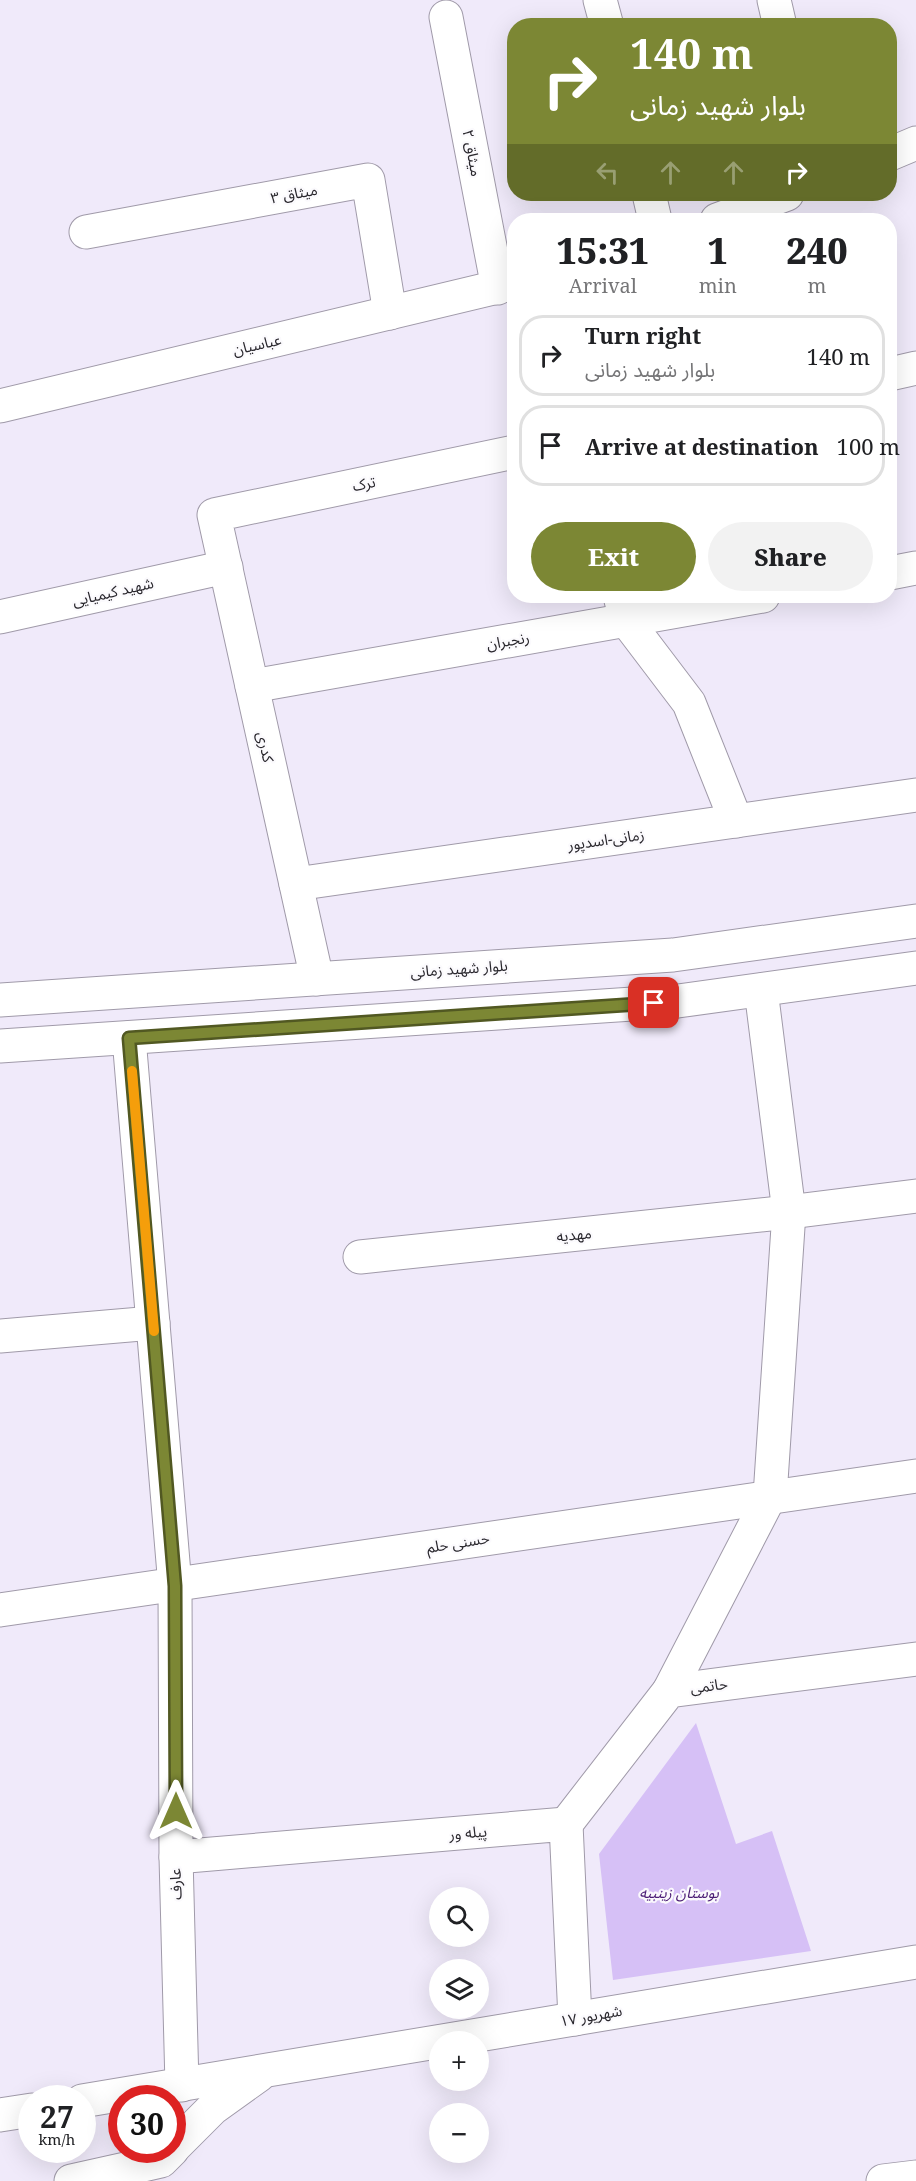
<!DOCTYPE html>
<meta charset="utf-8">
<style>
:root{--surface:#fff;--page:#f2f2f2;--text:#202124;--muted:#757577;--line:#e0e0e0;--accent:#7c8734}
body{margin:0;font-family:"Noto Serif","Noto Sans Arabic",serif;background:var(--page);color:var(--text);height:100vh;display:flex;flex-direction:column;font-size:22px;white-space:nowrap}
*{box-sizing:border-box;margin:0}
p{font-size:20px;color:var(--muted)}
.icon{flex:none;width:33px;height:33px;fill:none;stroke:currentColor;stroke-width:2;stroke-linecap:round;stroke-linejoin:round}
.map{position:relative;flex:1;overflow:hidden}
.side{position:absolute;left:507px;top:213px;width:390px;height:390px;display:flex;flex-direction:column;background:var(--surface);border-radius:24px;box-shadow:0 6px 24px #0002}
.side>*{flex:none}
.guide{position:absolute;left:507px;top:18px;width:390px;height:183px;border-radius:24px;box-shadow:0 6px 24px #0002;background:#7c8734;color:#fff;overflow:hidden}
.buttons{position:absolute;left:429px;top:1887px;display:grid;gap:12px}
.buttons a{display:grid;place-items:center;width:60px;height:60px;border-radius:50%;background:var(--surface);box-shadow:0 6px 24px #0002;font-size:30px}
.speed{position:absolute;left:18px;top:2085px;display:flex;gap:12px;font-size:30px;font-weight:700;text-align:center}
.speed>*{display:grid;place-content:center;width:78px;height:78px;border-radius:50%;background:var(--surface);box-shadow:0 6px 24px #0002;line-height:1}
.speed small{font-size:15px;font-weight:400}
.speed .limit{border:9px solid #d22;background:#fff;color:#111}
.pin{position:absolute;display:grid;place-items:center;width:51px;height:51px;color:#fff;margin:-26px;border-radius:12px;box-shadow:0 3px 9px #0006}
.me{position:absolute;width:66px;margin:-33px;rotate:0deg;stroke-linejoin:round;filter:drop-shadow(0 0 4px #0008)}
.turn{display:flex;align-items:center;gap:21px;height:126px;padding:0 24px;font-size:27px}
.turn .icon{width:78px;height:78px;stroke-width:2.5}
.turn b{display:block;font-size:42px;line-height:51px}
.lanes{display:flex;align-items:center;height:57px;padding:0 24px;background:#0003;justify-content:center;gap:30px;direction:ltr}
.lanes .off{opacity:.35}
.eta{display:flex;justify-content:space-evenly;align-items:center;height:102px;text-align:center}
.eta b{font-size:36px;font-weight:800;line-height:42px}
.action{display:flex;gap:12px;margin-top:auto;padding:12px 24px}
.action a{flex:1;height:69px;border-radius:36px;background:var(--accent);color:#fff;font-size:24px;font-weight:800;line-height:69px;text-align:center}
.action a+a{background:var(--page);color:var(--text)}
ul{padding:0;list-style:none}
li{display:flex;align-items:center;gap:18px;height:81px;margin:0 12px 9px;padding:0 12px;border:3px solid var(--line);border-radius:24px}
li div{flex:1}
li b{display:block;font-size:22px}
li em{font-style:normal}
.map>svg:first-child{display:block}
.green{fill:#d6c0f6}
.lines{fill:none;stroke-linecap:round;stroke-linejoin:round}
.minor-casing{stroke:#a09aa9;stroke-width:35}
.major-casing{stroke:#a09aa9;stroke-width:35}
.minor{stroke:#fff;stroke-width:33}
.major{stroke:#fff;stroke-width:33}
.route-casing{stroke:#515822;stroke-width:15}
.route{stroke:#7c8734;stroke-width:10}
.slow{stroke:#f59e0b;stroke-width:10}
.labels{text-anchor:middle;stroke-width:4.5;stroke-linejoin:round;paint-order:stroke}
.street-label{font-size:15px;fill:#29272d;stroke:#fbfafd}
.park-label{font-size:15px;font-style:italic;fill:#4b1d75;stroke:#fbfafd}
</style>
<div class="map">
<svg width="916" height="2181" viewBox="0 0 916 2181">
<rect width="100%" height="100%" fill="#f0eafa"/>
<!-- green -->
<polygon class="green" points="696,1723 736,1844 772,1831 811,1951 613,1980 599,1854"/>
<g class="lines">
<!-- minor casing -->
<g class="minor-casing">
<g id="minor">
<polyline points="600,0 607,26"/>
<polyline points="774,0 780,26"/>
<polyline points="446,17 498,288"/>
<polyline points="890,154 916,143"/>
<polyline points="649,194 655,220"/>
<polyline points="717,220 787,194"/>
<polyline points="86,232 368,180 390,313"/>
<polyline points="890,374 916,368"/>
<polyline points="0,406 514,283"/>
<polyline points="890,573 916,568"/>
<polyline points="620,596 626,620 689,703 736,821"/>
<polyline points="0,617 226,567"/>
<polyline points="252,686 763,596"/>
<polyline points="296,884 916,795"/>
<polyline points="317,979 214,515 514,452"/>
<polyline points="129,1038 175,1586 176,1857 182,2085"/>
<polyline points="360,1257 789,1212 916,1196"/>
<polyline points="0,1336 153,1323"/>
<polyline points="0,1610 916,1476"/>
<polyline points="669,1691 770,1496 789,1212 761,990"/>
<polyline points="566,1824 669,1691 916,1659"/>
<polyline points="176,1857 566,1824 575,2019"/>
<polyline points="82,2101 916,1962"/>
<polyline points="0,2115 32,2110"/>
<polyline points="172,2149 213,2108 259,2075"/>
<polyline points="71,2181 161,2161 172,2150"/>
<polyline points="883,2181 916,2177"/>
</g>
</g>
<!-- major casing -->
<g class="major-casing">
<g id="major">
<polyline points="0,1000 673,955 916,921"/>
<polyline points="0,1046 678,1001 916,968"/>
</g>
</g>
<!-- minor -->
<use href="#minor" class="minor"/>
<!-- major -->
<use href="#major" class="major"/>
</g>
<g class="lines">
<!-- route casing -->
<g class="route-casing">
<polyline id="route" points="176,1811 175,1586 129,1038 654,1003"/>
</g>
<!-- route -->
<use href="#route" class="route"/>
<!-- slow -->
<polyline class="slow" points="132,1071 154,1331"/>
</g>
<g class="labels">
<!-- street labels -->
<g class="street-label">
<text transform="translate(472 153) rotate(79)" y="5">میثاق ۲</text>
<text transform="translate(294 194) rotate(-11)" y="5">میثاق ۳</text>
<text transform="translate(257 345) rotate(-13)" y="5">عباسیان</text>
<text transform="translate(364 484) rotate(-12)" y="5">ترک</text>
<text transform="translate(113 592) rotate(-13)" y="5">شهید کیمیایی</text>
<text transform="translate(508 641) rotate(-10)" y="5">رنجبران</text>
<text transform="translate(265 747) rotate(77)" y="5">کدری</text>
<text transform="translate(606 840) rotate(-8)" y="5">زمانی-اسدپور</text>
<text transform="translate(459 969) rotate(-4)" y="5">بلوار شهید زمانی</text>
<text transform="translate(574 1235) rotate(-6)" y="5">مهدیه</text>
<text transform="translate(458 1543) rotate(-9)" y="5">حسنی حلم</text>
<text transform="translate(709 1686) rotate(-7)" y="5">حاتمی</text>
<text transform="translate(468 1833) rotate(-5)" y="5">پیله ور</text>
<text transform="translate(176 1884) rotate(-92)" y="5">عارف</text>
<text transform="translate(591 2016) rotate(-10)" y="5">۱۷ شهریور</text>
</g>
<!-- park labels -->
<g class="park-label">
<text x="679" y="1898">بوستان زینبیه</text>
</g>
</g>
</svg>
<div class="buttons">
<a><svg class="icon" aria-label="search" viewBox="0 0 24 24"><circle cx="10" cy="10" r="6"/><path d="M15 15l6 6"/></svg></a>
<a><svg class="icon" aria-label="layers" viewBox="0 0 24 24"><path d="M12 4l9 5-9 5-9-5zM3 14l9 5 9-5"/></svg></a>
<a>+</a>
<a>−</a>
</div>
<div class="speed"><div>27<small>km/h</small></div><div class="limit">30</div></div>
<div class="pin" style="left:654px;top:1003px;background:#d93025"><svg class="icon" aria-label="arrive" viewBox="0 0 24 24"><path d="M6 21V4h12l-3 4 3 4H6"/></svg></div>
<svg class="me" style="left:176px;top:1811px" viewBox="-20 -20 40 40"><path d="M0-17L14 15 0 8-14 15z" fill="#7c8734" stroke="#fff" stroke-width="4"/></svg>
<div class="guide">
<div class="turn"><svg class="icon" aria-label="right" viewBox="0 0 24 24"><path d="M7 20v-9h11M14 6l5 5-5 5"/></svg><div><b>140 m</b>بلوار شهید زمانی</div></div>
<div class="lanes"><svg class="icon off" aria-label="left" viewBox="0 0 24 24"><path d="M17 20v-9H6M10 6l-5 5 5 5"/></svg><svg class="icon off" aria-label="ahead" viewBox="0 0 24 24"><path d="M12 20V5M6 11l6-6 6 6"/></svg><svg class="icon off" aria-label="ahead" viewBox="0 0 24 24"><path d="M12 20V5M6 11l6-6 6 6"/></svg><svg class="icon" aria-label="right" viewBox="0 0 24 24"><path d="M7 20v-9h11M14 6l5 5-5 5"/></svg></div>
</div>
<section class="side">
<div class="eta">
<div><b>15:31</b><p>Arrival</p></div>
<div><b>1</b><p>min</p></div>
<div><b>240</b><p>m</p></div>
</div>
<ul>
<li><svg class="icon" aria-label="right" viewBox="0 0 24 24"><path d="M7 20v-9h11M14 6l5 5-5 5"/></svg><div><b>Turn right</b><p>بلوار شهید زمانی</p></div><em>140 m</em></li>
<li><svg class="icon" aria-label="arrive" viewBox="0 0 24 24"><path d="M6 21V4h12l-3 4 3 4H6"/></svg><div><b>Arrive at destination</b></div><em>100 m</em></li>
</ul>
<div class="action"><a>Exit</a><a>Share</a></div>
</section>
</div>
